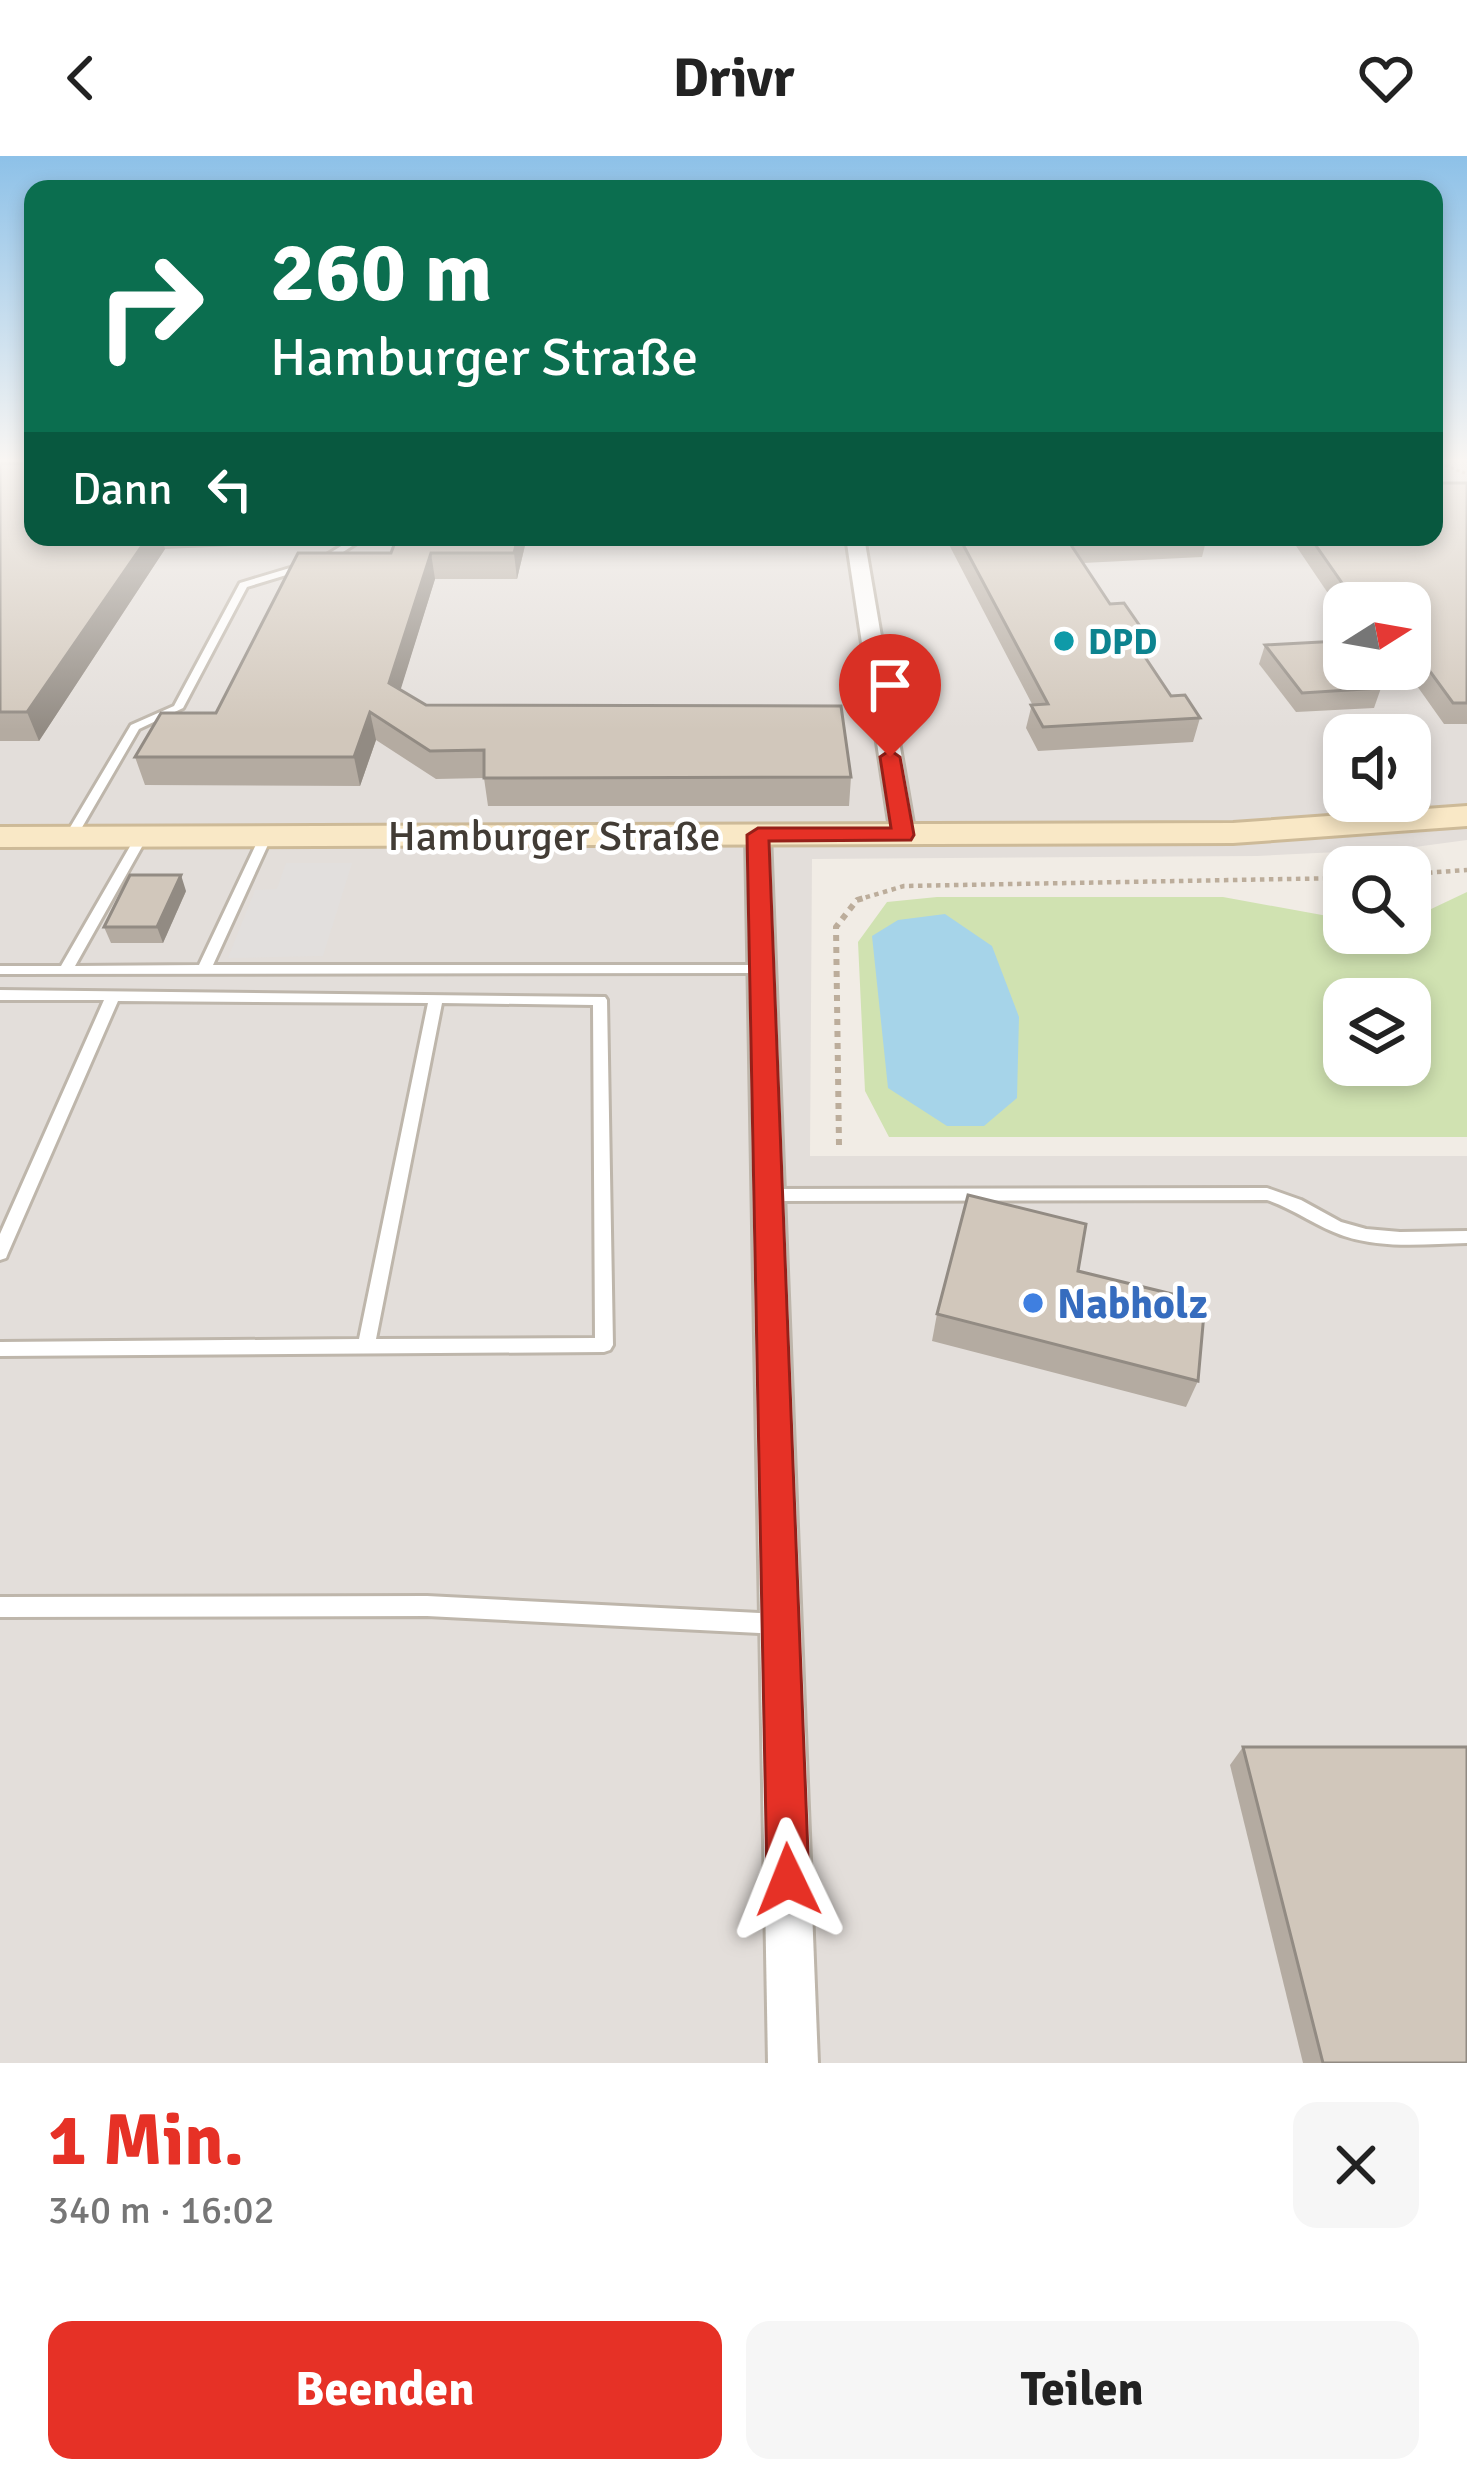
<!DOCTYPE html>
<html lang="de">
<meta charset="utf-8">
<style>
:root{--surface:#fff;--page:#f6f6f6;--text:#222;--muted:#767676;--accent:#e63126}
body{margin:0;font-family:Signika,sans-serif;background:var(--page);color:var(--text);height:100vh;display:flex;flex-direction:column;font-size:45px;white-space:nowrap}
*{box-sizing:border-box;margin:0}
p{font-size:39px;color:var(--muted)}
.icon{flex:none;width:66px;height:66px;fill:none;stroke:currentColor;stroke-width:2;stroke-linecap:round;stroke-linejoin:round}
.map{position:relative;height:1907px;overflow:hidden}
.drawer{display:flex;flex-direction:column;background:var(--surface);flex:1}
.drawer>*{flex:none}
.guide{position:absolute;left:24px;top:24px;width:1419px;height:366px;border-radius:24px;box-shadow:0 6px 18px #0003;background:#0b6e4f;color:#fff;overflow:hidden}
.needle{width:78px;rotate:79deg}
.fabs{position:absolute;left:1323px;top:426px;display:grid;gap:24px}
.fabs a{display:grid;place-items:center;width:108px;height:108px;border-radius:24px;background:var(--surface);box-shadow:0 6px 18px #0003;font-size:60px}
.pin{position:absolute;display:grid;place-items:center;width:102px;height:102px;color:#fff;margin:-123px -51px;border-radius:50% 50% 50% 0;rotate:-45deg;box-shadow:0 0 12px #0007}
.pin .icon{rotate:45deg}
.me{position:absolute;width:132px;margin:-66px;rotate:358deg;stroke-linejoin:round;filter:drop-shadow(0 0 9px #0008)}
.turn{display:flex;align-items:center;gap:42px;height:252px;padding:0 48px;font-size:54px}
.turn .icon{width:156px;height:156px;stroke-width:2.5}
.turn b{display:block;font-size:84px;line-height:102px}
.then{display:flex;align-items:center;height:114px;padding:0 48px;background:#0003;gap:24px;font-size:45px}
.round{display:grid;place-items:center;flex:none;width:126px;height:126px;border-radius:24px;background:var(--page)}
.overview{display:flex;align-items:center;justify-content:space-between;height:204px;padding:0 48px}
h1{font-size:72px;font-weight:700;line-height:90px;color:var(--accent)}
.primary-button{display:flex;gap:24px;margin-top:auto;padding:24px 48px}
.primary-button a{flex:1;height:138px;border-radius:24px;background:var(--accent);color:#fff;font-size:48px;font-weight:700;line-height:138px;text-align:center}
.primary-button a+a{background:var(--page);color:var(--text)}
header{display:flex;justify-content:space-between;align-items:center;height:156px;padding:0 48px;background:var(--surface);font-size:54px;font-weight:700}
.map>svg:first-child{display:block}
.industrial{fill:#e3deda;fill-rule:evenodd}
.green{fill:#d0e2b1;fill-rule:evenodd}
.parking{fill:#e2dfdd}
.water{fill:#a6d4e9}
.lines{fill:none;stroke-linecap:round;stroke-linejoin:round}
.lane-casing{stroke:#beb6ab;stroke-width:6}
.street-casing{stroke:#beb6ab;stroke-width:6}
.secondary-casing{stroke:#cdba98;stroke-width:6}
.path-far2{stroke:#bcad9b;stroke-width:3;stroke-dasharray:3 3;stroke-linecap:butt}
.path-far1{stroke:#bcad9b;stroke-width:4.5;stroke-dasharray:4.5 4.5;stroke-linecap:butt}
.path{stroke:#bcad9b;stroke-width:6;stroke-dasharray:6 6;stroke-linecap:butt}
.lane{fill:#fff;fill-rule:evenodd}
.street{fill:#fff;fill-rule:evenodd}
.secondary{fill:#f9e8c6;fill-rule:evenodd}
.wall{fill:#b4aba1}
.shaded-wall{fill:#928b83}
.building{fill:#d1c7bb;stroke:#928b83;stroke-width:3}
.route{fill:#e63126;stroke:#962019;stroke-width:3}
.culture-dot{fill:#0f9aa8;stroke:#fff;stroke-width:4.5}
.shop-dot{fill:#3f7fe0;stroke:#fff;stroke-width:4.5}
.labels{text-anchor:middle;stroke-width:9;stroke-linejoin:round;paint-order:stroke}
.far-culture-label{font-size:36px;font-weight:bold;fill:#0d838f;stroke:#fff;text-anchor:start}
.street-label{font-size:42px;fill:#423c35;stroke:#fff}
.shop-label{font-size:42px;font-weight:bold;fill:#366cbe;stroke:#fff;text-anchor:start}
</style>
<header><svg class="icon" aria-label="back" viewBox="0 0 24 24"><path d="M15 5l-7 7 7 7"/></svg>Drivr<svg class="icon" aria-label="heart" viewBox="0 0 24 24"><path d="M12 20l-8-8c-3-5 5-10 8-4 3-6 11-1 8 4z"/></svg></header>
<div class="map">
<svg width="1467" height="1907" viewBox="0 0 1467 1907">
<rect width="100%" height="100%" fill="#f1ece5"/>
<!-- industrial -->
<path class="industrial" d="M0 307H33V381H1434V307H1467V684L1400 693 1257 700 812 703 810 1000H1467V1907H0ZM1344 447H1410V513H1344ZM1344 579H1410V645H1344Z"/>
<!-- green -->
<path class="green" d="M1467 736V981H889L865 935 858 786 887 746 937 741H1223L1344 763V777H1410V763ZM1344 843H1410V909H1344Z"/>
<!-- parking -->
<polygon class="parking" points="286,707 352,707 323,800 228,802 255,734 277,733"/>
<!-- water -->
<polygon class="water" points="945,758 992,790 1019,861 1017,942 984,970 947,970 888,932 872,780 898,764"/>
<g class="lines">
<!-- lane casing -->
<g class="lane-casing">
<g id="lane">
<polygon points="356,381 366,381 326,407 247,431 183,552 139,573 77,680 71,684 67,683 65,680 131,569 174,550 240,427 320,403"/>
<polygon points="142,676 148,680 75,810 199,809 260,680 266,676 272,680 213,809 763,809 770,813 763,817 0,818 0,810 61,810 136,680"/>
<path d="M0 834 605 841 607 844 613 1189 610 1194 604 1196 0 1200V1186L359 1183 428 847 118 845 8 1097 6 1102 0 1104V1078L104 844H0ZM442 847 593 849 595 1182 376 1183Z"/>
<path d="M1267 1032 1301 1044 1341 1066 1366 1073 1400 1076 1467 1075V1087C1426 1088 1383 1093 1344 1080 1317 1071 1294 1053 1267 1044L769 1045 763 1043 761 1039 763 1035 769 1033Z"/>
<polygon points="427,1440 777,1458 784,1461 787,1468 784,1475 777,1478 427,1460 0,1461 0,1441"/>
</g>
</g>
<!-- street casing -->
<g class="street-casing">
<g id="street">
<polygon points="846,381 864,381 915,679 903,686 891,679"/>
<polygon points="758,672 770,679 818,1907 768,1907 746,679"/>
</g>
</g>
<!-- secondary casing -->
<g class="secondary-casing">
<polygon id="secondary" points="1467,650 1467,670 1233,687 0,691 0,671 1233,667"/>
</g>
<!-- path-far2 -->
<polyline class="path-far2" points="1440,307 1467,318"/>
<!-- path-far1 -->
<g class="path-far1">
<polyline points="1410,718 1467,714"/>
<polyline points="857,744 904,730 1344,722"/>
</g>
<!-- path -->
<polyline class="path" points="839,989 836,771 857,744 867,741"/>
<!-- lane -->
<use href="#lane" class="lane"/>
<!-- street -->
<use href="#street" class="street"/>
<!-- secondary -->
<use href="#secondary" class="secondary"/>
</g>
<!-- wall -->
<g class="wall">
<polygon points="0,307 33,381 301,381 299,387 165,393 39,585 0,585"/>
<polygon points="1467,327 1467,568 1444,568 1405,513 1410,513 1410,447 1344,447 1344,461 1290,381 1434,381"/>
<polygon points="527,381 517,423 435,423 400,534 426,549 851,621 849,650 488,650 484,622 436,623 376,584 360,630 145,629 135,601 216,557 391,397"/>
<polygon points="945,381 1207,381 1202,401 1083,407 1110,448 1144,476 1140,494 1171,540 1200,562 1193,586 1038,595 1026,572 1032,548"/>
<polygon points="1265,489 1381,532 1374,552 1296,556 1259,508"/>
<polygon points="186,735 163,787 111,787 104,771"/>
<polygon points="1078,1115 1198,1225 1186,1251 932,1185 937,1158"/>
<polygon points="1243,1591 1467,1907 1303,1907 1230,1609"/>
</g>
<!-- shaded-wall -->
<g class="shaded-wall">
<polygon points="148,381 162,381 165,393 39,585 27,556"/>
<polygon points="518,381 527,381 517,423 514,397"/>
<polygon points="431,397 435,423 394,555 389,527"/>
<polygon points="370,556 376,584 360,630 354,601"/>
<polygon points="181,719 186,735 163,787 157,771"/>
</g>
<!-- building -->
<g class="building">
<polygon points="0,307 33,307 33,381 148,381 27,556 0,556"/>
<polygon points="1434,327 1467,327 1467,547 1453,547 1410,488 1410,447 1356,447 1310,381 1434,381"/>
<polygon points="397,381 518,381 514,397 431,397 389,527 426,549 841,550 851,621 484,622 484,594 430,595 370,556 354,601 135,601 161,557 216,557 298,397 391,397"/>
<polygon points="959,381 1178,381 1069,386 1110,448 1124,447 1144,476 1129,477 1171,540 1185,539 1200,562 1043,571 1031,549 1048,548"/>
<polygon points="1339,485 1344,490 1344,513 1364,513 1381,532 1302,537 1265,489"/>
<polygon points="130,719 181,719 157,771 104,771"/>
<polygon points="968,1039 1086,1068 1078,1115 1205,1146 1198,1225 937,1158"/>
<polygon points="1243,1591 1467,1591 1467,1907 1323,1907"/>
</g>
<!-- sky -->
<linearGradient id="sky" x2="0" y2="1"><stop stop-color="#8dc1e8"/><stop offset="0.53" stop-color="#f9f6f3"/><stop offset="1" stop-color="#f9f6f3" stop-opacity="0"/></linearGradient>
<rect width="1467" height="574" fill="url(#sky)"/>
<!-- route -->
<polygon class="route" points="890,594 900,601 914,679 911,684 769,685 809,1724 803,1739 788,1745 773,1739 767,1724 747,679 758,672 891,672 880,601"/>
<!-- markers -->
<circle class="culture-dot" cx="1064" cy="485" r="12"/>
<circle class="shop-dot" cx="1033" cy="1147" r="12"/>
<g class="labels">
<!-- far-culture labels -->
<g class="far-culture-label">
<text x="1088" y="498">DPD</text>
</g>
<!-- street labels -->
<g class="street-label">
<text x="554" y="694">Hamburger Straße</text>
</g>
<!-- shop labels -->
<g class="shop-label">
<text x="1057" y="1162">Nabholz</text>
</g>
</g>
</svg>
<div class="fabs">
<a><svg class="needle" viewBox="-14 -14 28 28"><path d="M0-13l5 13h-10z" fill="#e53935"/><path d="M0 13l5-13h-10z" fill="#767676"/></svg></a>
<a><svg class="icon" aria-label="sound" viewBox="0 0 24 24"><path d="M4 9h4l5-4v14l-5-4H4zM17 9q2 3 0 6"/></svg></a>
<a><svg class="icon" aria-label="search" viewBox="0 0 24 24"><circle cx="10" cy="10" r="6"/><path d="M15 15l6 6"/></svg></a>
<a><svg class="icon" aria-label="layers" viewBox="0 0 24 24"><path d="M12 4l9 5-9 5-9-5zM3 14l9 5 9-5"/></svg></a>
</div>
<div class="pin" style="left:890px;top:601px;background:#d93025"><svg class="icon" aria-label="arrive" viewBox="0 0 24 24"><path d="M6 21V4h12l-3 4 3 4H6"/></svg></div>
<svg class="me" style="left:788px;top:1724px" viewBox="-20 -20 40 40"><path d="M0-17L14 15 0 8-14 15z" fill="#e63126" stroke="#fff" stroke-width="4"/></svg>
<div class="guide">
<div class="turn"><svg class="icon" aria-label="right" viewBox="0 0 24 24"><path d="M7 20v-9h11M14 6l5 5-5 5"/></svg><div><b>260 m</b>Hamburger Straße</div></div>
<div class="then">Dann<svg class="icon" aria-label="left" viewBox="0 0 24 24"><path d="M17 20v-9H6M10 6l-5 5 5 5"/></svg></div>
</div>
</div>
<section class="drawer">
<div class="overview"><div><h1>1 Min.</h1><p>340 m · 16:02</p></div><a class="round"><svg class="icon" aria-label="close" viewBox="0 0 24 24"><path d="M6 6l12 12M18 6L6 18"/></svg></a></div>
<div class="primary-button"><a>Beenden</a><a>Teilen</a></div>
</section>
